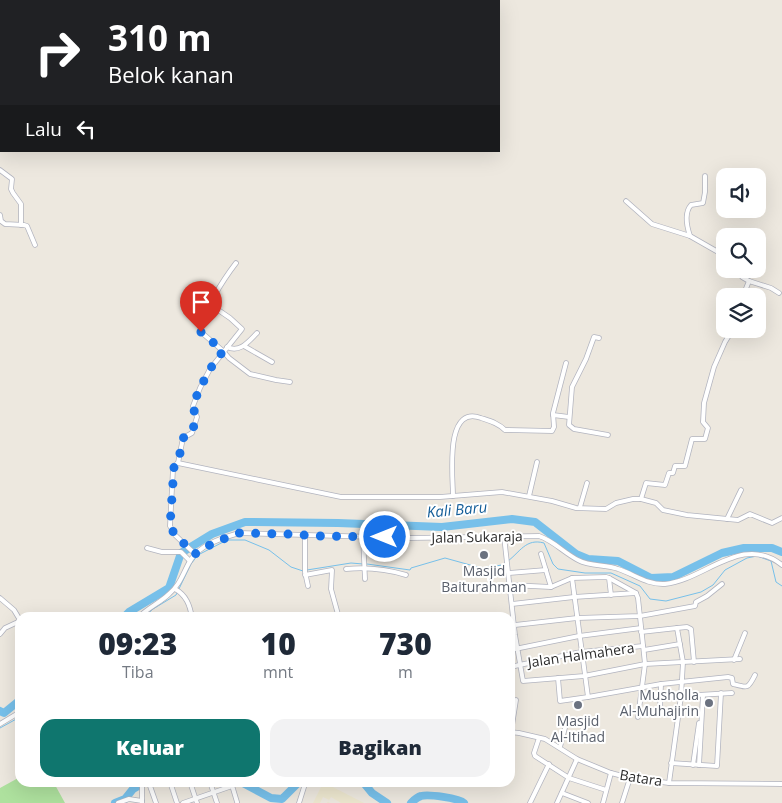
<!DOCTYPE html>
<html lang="id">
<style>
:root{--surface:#fff;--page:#f2f2f3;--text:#1f2937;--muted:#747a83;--accent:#0f766e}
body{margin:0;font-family:"Open Sans",sans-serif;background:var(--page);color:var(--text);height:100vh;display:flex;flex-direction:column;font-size:19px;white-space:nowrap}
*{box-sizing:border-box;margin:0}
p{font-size:16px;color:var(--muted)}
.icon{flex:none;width:28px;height:28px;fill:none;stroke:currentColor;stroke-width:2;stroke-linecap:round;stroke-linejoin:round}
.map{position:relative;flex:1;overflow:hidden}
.sheet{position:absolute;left:15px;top:612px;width:500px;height:175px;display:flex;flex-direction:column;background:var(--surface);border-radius:15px;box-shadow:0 5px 20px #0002}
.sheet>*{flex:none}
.guide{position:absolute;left:0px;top:0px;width:500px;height:152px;box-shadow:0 5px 20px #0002;background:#202124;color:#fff;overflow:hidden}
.buttons{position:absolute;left:716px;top:168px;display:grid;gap:10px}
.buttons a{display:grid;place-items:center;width:50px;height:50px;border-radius:10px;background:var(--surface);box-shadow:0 5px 20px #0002;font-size:25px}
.pin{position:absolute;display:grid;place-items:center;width:42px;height:42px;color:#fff;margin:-51px -21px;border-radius:50% 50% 50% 0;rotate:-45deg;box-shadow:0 0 5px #0007}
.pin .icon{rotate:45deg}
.me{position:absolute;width:55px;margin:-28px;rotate:270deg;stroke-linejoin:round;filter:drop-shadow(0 0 4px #0008)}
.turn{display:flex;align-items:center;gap:18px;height:105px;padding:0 25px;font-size:22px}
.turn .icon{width:65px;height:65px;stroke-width:2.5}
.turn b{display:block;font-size:35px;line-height:42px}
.then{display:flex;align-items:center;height:48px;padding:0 25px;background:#0003;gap:10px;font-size:19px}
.eta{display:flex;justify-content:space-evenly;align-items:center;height:85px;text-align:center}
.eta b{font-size:30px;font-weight:800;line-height:35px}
.primary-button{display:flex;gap:10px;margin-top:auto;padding:10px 25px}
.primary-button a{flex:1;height:58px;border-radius:15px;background:var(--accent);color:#fff;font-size:20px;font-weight:800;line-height:58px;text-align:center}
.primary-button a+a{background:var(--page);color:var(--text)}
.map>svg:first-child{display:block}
.education{fill:#ede7cf}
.green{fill:#aee19e}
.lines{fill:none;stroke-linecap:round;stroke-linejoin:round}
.stream{stroke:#77c0ea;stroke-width:1}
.river{stroke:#77c0ea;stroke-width:8}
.minor-casing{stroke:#b2b4bf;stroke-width:5.5}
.minor{stroke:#fff;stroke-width:4}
.route{stroke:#1a73e8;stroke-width:9;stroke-dasharray:0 16.2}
.worship-dot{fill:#6b7280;stroke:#fff;stroke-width:2}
.labels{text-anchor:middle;stroke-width:4;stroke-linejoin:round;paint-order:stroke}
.street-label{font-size:14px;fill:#2c2c2c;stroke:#fff}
.worship-label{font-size:14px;fill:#5b616d;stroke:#fff}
.water-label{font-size:15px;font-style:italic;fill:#135d98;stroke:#fff}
</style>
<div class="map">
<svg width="782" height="803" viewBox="0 0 782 803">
<rect width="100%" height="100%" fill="#ede8df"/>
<!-- education -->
<polygon class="education" points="323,783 325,783 364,803 341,803 331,797 328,802 330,803 327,803 329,800 323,797 320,803 313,803"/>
<!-- green -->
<polygon class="green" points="20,777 20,782 54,783 65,803 0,803 0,788"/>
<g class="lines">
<!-- stream -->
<g class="stream">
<polyline points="744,548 745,553"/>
<path d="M508 561C520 552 526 538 544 543L553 564 558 569 585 573H611L640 586 650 599 666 601 701 592 713 585 725 570 747 558 757 556 771 561 776 582 782 586"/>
<polyline points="367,564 410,570 411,568 445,558 481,568 502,565 505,563"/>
<polyline points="307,570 351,563 363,564"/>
<polyline points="143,618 153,609 176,595 191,564 198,555 227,540 245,540 269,550 291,567 303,571"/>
<polyline points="0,728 20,717"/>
</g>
<!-- river -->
<g class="river">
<polyline points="123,618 129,612 169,588 181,553 212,534 245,522 338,523 442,527 512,519 535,522 576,554 588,559 618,561 651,578 673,577 722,553 744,548 772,548 782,552"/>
<polyline points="0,711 4,713 20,700"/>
<polyline points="241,782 271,798 282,799 299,782"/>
<polyline points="304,782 323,782"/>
<polyline points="363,782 372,793 387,803"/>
<polyline points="115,803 125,799 133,789 145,782"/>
<path d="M411 803C414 800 417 797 421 796 428 794 459 798 464 803"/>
</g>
<!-- minor casing -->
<g class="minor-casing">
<g id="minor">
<polyline points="3,0 3,1"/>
<polyline points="48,0 48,1"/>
<polyline points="81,0 85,1"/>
<polyline points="53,1 62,0"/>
<polyline points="67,1 67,0"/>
<polyline points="98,1 99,0"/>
<polyline points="0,10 1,9"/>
<polyline points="0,32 1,31"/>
<polyline points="0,170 12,179 11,189 13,193 21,204 21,225"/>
<polyline points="626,201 652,224 690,236 725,256"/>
<polyline points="0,215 1,221 5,224 24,225 27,226 35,245"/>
<path d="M690 236C687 227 684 213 691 205L703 203 705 192V176"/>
<path d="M236 263C226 276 199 316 201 332L223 351 229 358 250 374 276 380 290 382"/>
<polyline points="739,269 742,277 749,281 743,296"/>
<polyline points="749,281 771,288 779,293"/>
<polyline points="599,338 594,337 586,359 572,387 569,425 574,429 608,435"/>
<polyline points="244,346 272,362"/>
<path d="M227 347C240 353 248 342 257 333"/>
<polyline points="553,415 569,417"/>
<polyline points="178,463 183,438 192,433 197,417 193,406 200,388 210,369 242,329 230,318 211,305"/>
<path d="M453 496C453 477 444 404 481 418 490 421 498 423 505 430L552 431 554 427 553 413 566 363"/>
<polyline points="529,496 537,462"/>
<polyline points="641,499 646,483 665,485 669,473 673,473 675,466 685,466 692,439 705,439 708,428 703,422 704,403 714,367 725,342 733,329"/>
<polyline points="580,507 587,483"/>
<polyline points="727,519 741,490"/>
<polyline points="305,535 305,572 308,586"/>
<polyline points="504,536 515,635 523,681 584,676 645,664 740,659"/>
<polyline points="363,537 365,579"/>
<polyline points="147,548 162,552 181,552 190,561"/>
<polyline points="195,554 175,535 170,526 173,469 175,465 178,463 341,497 440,497 502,492 552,501 576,508 606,509 616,503 633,499 641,499 656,503 663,510 687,515 738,520 750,514 772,523 782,518"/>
<polyline points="541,554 551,587"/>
<path d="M346 569C367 567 386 569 406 575"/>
<polyline points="509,573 546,570"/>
<polyline points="305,575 332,570 331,589 339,618"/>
<path d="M572 578 588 697 661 684 728 677 732 678 733 684C748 688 748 689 755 675"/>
<polyline points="609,578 636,593 638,598 645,664 638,717"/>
<polyline points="510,585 551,587 572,578 606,577 609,578 611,595"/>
<path d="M175 589C186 595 190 605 192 618"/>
<polyline points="0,598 14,610 20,620"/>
<polyline points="512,604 574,597 636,593"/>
<path d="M138 618C147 608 160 603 169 594 180 585 183 573 190 561 199 545 222 538 239 533L410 538 539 536C554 541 564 553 578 560 591 567 605 564 618 569 634 574 647 585 665 584 705 580 742 533 782 565"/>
<polyline points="515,625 577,618 640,616 695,606 696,602 707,596 722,584"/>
<polyline points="677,628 687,627 691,629 694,662"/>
<polyline points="641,632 677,628 683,662 681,696 669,783"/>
<polyline points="0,634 5,628 20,621"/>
<polyline points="510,650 579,636 641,628"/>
<polyline points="644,650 680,644"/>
<polyline points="734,660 745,633"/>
<polyline points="510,667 581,652 643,646"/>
<polyline points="558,678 560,701 588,697"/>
<polyline points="681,696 732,693"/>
<polyline points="660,710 661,684"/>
<polyline points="0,724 20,712"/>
<polyline points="510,732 519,733 545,739 577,759 611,773 630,778 669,783 782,784"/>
<polyline points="511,732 516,700"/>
<polyline points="539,738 534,753 535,756 569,778 606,790"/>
<polyline points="560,747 567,720"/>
<polyline points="671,763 717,766 721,693"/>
<polyline points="693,765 699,723"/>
<polyline points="699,765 703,695"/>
<polyline points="140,782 142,787 142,803"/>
<polyline points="170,782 177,803"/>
<polyline points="190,782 197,803"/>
<polyline points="210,782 217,803"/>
<polyline points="231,782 237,802"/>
<polyline points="150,786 156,803"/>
<polyline points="562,793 588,803"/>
<polyline points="118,803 129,799 142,801"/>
<polyline points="183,803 232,786"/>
<polyline points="299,803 305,784"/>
<polyline points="530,803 549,764"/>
<polyline points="557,803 577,759"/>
<polyline points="603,803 611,773"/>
<polyline points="622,803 630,778"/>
</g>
</g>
<!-- minor -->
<use href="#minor" class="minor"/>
</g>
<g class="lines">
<!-- route -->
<polyline class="route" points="201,332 223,351 210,369 198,392 193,407 196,417 192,433 183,438 178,463 174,467 170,526 175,535 195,554 213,543 239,533 286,534 320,536 385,537"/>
</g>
<!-- markers -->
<g class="worship-dot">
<circle cx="484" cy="555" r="5"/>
<circle cx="709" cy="703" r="5"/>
<circle cx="578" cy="705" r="5"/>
</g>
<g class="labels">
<!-- street labels -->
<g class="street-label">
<text transform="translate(477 537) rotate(-1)" y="5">Jalan Sukaraja</text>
<text transform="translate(581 655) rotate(-8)" y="5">Jalan Halmahera</text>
<text transform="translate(641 778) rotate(9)" y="5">Batara</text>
</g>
<!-- worship labels -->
<g class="worship-label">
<text x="484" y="576">Masjid<tspan x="484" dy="16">Baiturahman</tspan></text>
<text x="699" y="700" text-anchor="end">Musholla<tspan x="699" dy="16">Al-Muhajirin</tspan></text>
<text x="578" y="726">Masjid<tspan x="578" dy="16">Al-Itihad</tspan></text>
</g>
<!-- water labels -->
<g class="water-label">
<text transform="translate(457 510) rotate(-5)" y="5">Kali Baru</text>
</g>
</g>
</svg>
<div class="buttons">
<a><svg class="icon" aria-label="sound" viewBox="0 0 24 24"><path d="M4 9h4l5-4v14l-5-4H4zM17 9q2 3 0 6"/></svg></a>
<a><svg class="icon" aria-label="search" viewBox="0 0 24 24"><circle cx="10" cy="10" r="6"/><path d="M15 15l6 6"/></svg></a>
<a><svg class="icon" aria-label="layers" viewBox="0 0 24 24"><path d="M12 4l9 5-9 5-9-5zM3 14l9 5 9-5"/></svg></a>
</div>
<div class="pin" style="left:201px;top:332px;background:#d93025"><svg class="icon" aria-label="arrive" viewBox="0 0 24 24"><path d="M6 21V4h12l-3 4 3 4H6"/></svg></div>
<svg class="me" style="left:385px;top:537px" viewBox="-20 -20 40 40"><circle r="17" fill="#1a73e8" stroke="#fff" stroke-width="3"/><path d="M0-11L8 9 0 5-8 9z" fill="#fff"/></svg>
<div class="guide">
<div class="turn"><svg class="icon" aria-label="right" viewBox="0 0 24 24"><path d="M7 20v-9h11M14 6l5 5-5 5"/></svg><div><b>310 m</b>Belok kanan</div></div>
<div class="then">Lalu<svg class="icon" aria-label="left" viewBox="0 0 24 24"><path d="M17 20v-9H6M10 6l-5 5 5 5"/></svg></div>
</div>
<section class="sheet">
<div class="eta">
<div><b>09:23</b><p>Tiba</p></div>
<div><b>10</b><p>mnt</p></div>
<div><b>730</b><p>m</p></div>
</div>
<div class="primary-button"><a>Keluar</a><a>Bagikan</a></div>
</section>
</div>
